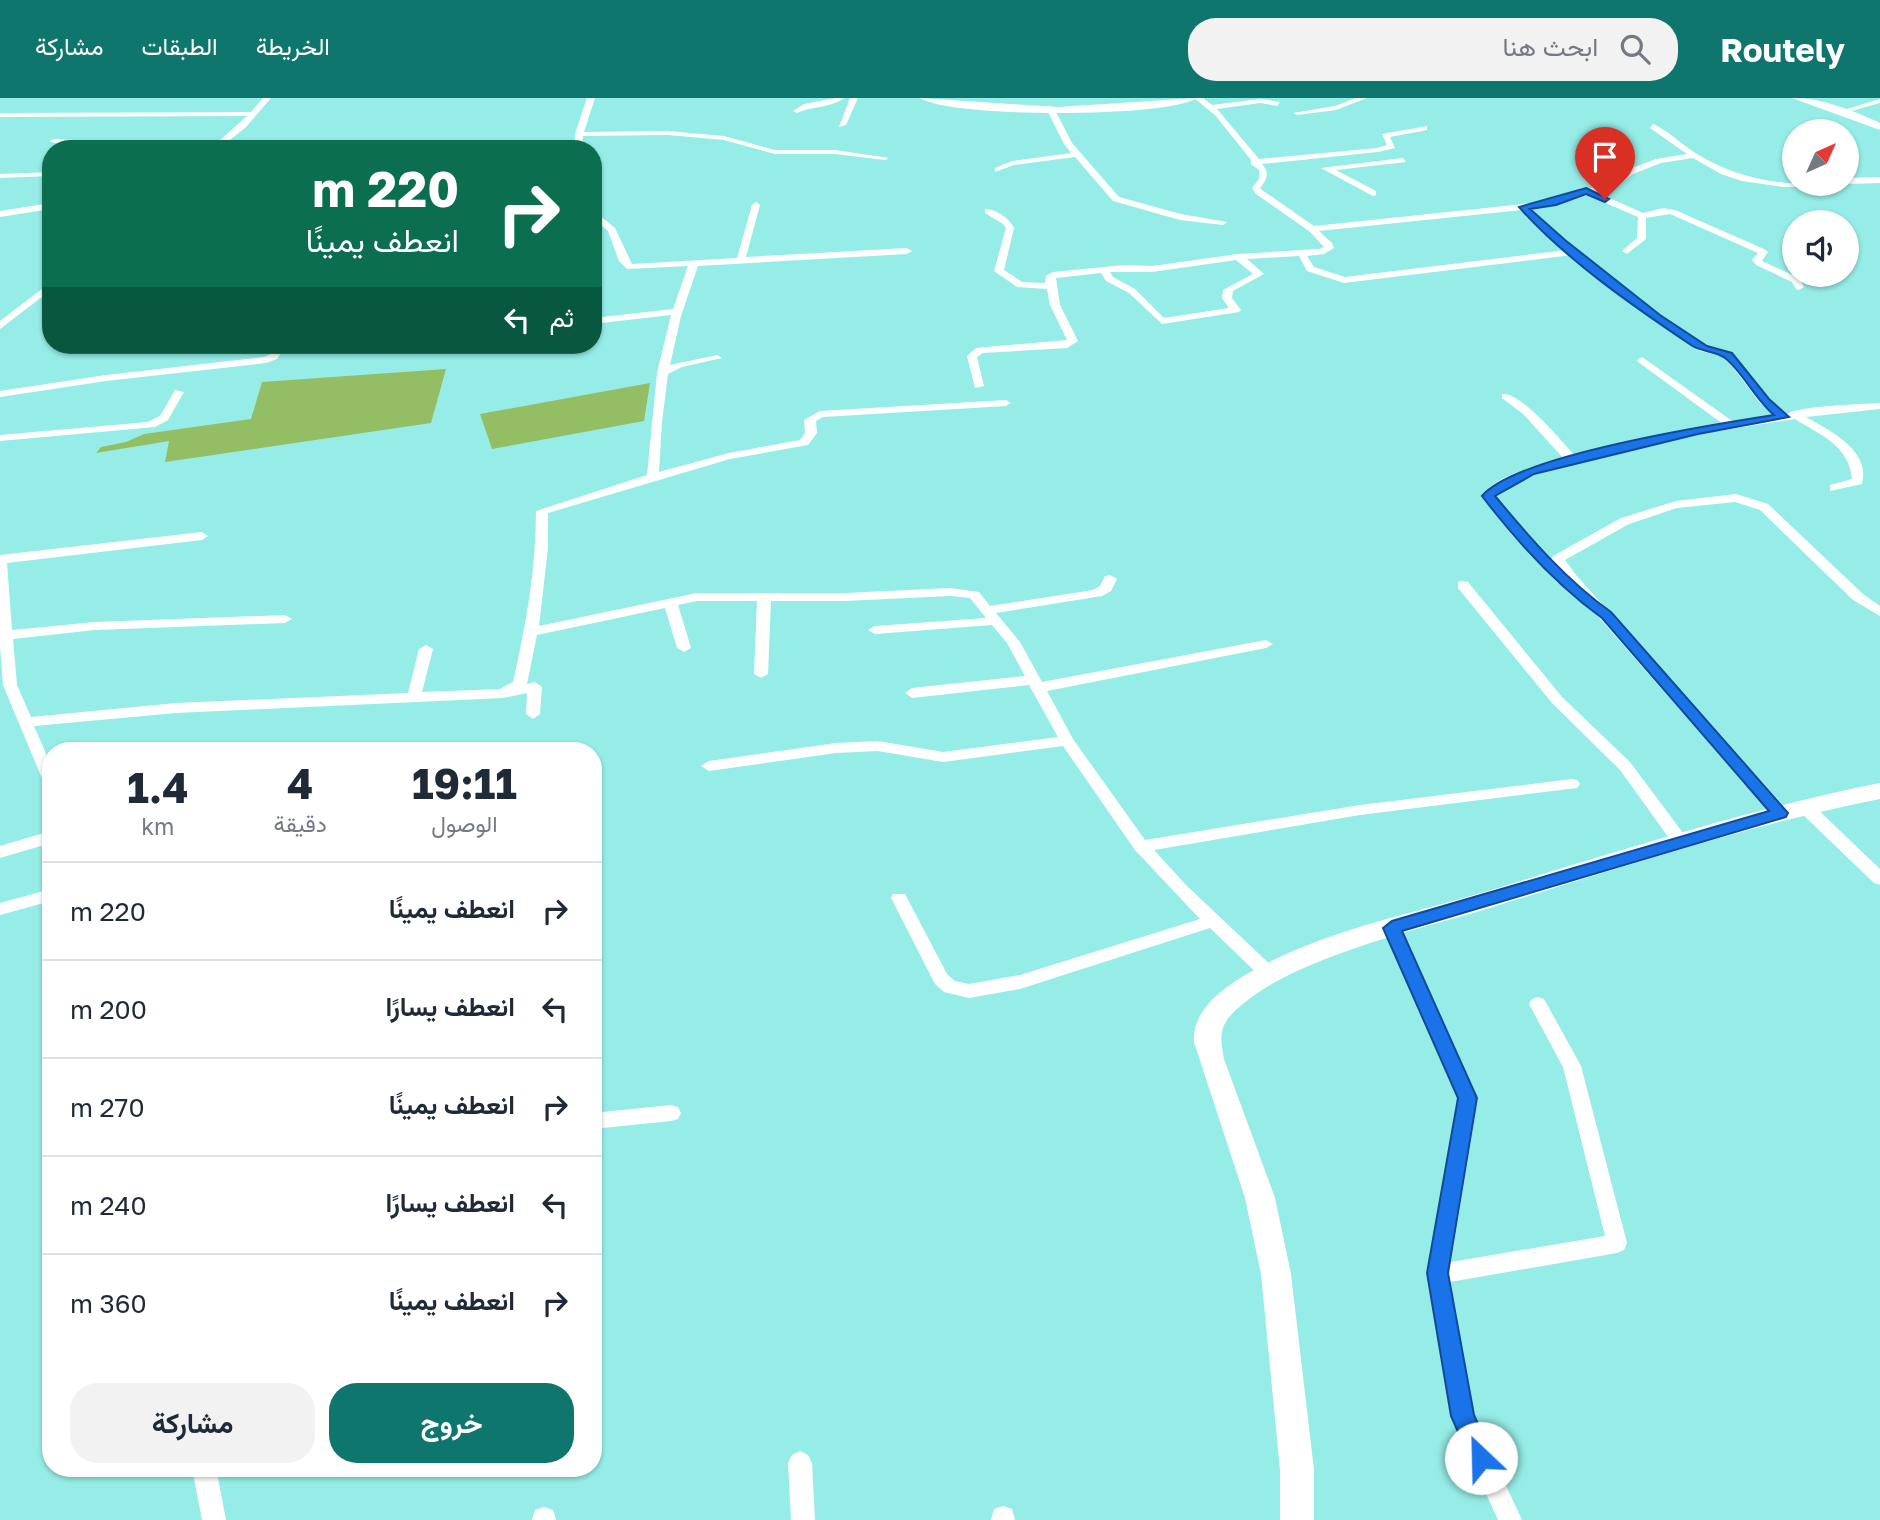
<!DOCTYPE html>
<html lang="ar">
<meta charset="utf-8">
<style>
:root{--surface:#fff;--page:#f2f2f3;--text:#1f2937;--muted:#747a83;--line:#e0e1e3;--accent:#0f766e}
body{margin:0;font-family:"Golos Text",Vazirmatn,sans-serif;background:var(--page);color:var(--text);direction:rtl;height:100vh;display:flex;flex-direction:column;font-size:26px;white-space:nowrap}
*{box-sizing:border-box;margin:0}
p{font-size:23px;color:var(--muted)}
.icon{flex:none;width:38px;height:38px;fill:none;stroke:currentColor;stroke-width:2;stroke-linecap:round;stroke-linejoin:round}
.map{position:relative;flex:1;overflow:hidden;direction:ltr}
.details{position:absolute;left:42px;top:644px;width:560px;height:735px;display:flex;flex-direction:column;background:var(--surface);border-radius:28px;box-shadow:0 2px 5px #0004;direction:rtl}
.details>*{flex:none}
.banner{position:absolute;left:42px;top:42px;width:560px;height:214px;border-radius:28px;box-shadow:0 2px 5px #0004;direction:rtl;background:#0b6e4f;color:#fff;overflow:hidden}
.needle{width:46px;rotate:45deg}
.fabs{position:absolute;left:1782px;top:21px;display:grid;gap:14px}
.fabs a{display:grid;place-items:center;width:77px;height:77px;border-radius:50%;background:var(--surface);box-shadow:0 2px 5px #0004;font-size:35px}
.pin{position:absolute;display:grid;place-items:center;width:60px;height:60px;color:#fff;margin:-72px -30px;border-radius:50% 50% 50% 0;rotate:-45deg;box-shadow:0 0 7px #0007}
.pin .icon{rotate:45deg}
.me{position:absolute;width:77px;margin:-38px;rotate:336deg;stroke-linejoin:round;filter:drop-shadow(0 0 5px #0008)}
.turn{display:flex;align-items:center;gap:24px;height:147px;padding:0 28px;font-size:32px}
.turn .icon{width:91px;height:91px;stroke-width:2.5}
.turn b{display:block;font-size:49px;line-height:60px}
.then{display:flex;align-items:center;height:66px;padding:0 28px;background:#0003;gap:14px;font-size:26px}
.eta{display:flex;justify-content:space-evenly;align-items:center;height:119px;text-align:center}
.eta b{font-size:42px;font-weight:700;line-height:49px}
.cta{display:flex;gap:14px;margin-top:auto;padding:14px 28px}
.cta a{flex:1;height:80px;border-radius:28px;background:var(--accent);color:#fff;font-size:28px;font-weight:700;line-height:80px;text-align:center}
.cta a+a{background:var(--page);color:var(--text)}
ul{padding:0;list-style:none}
li{display:flex;align-items:center;gap:21px;height:98px;padding:0 28px;border-top:2px solid var(--line)}
li div{flex:1}
li b{display:block;font-size:26px}
li em{font-style:normal}
header{display:flex;align-items:center;gap:42px;box-sizing:border-box;height:98px;padding:0 35px;background:var(--accent);color:#fff}
header strong{font-size:33px}
nav{display:flex;gap:38px;margin-inline-start:auto;font-size:24px}
.search{width:490px;height:63px;background:var(--page);display:flex;align-items:center;gap:18px;box-sizing:border-box;padding:0 24px;border-radius:28px;color:var(--muted);font-size:26px}
.map>svg:first-child{display:block}
.green{fill:#93be63}
.lines{fill:none;stroke-linecap:round;stroke-linejoin:round}
.street{fill:#fff;fill-rule:evenodd}
.secondary{fill:#fff;fill-rule:evenodd}
.route{fill:#1a73e8;stroke:#114b97;stroke-width:2}
</style>
<header>
<strong>Routely</strong>
<div class="search"><svg class="icon" aria-label="search" viewBox="0 0 24 24"><circle cx="10" cy="10" r="6"/><path d="M15 15l6 6"/></svg>ابحث هنا</div>
<nav><a>الخريطة</a><a>الطبقات</a><a>مشاركة</a></nav>
</header>
<div class="map">
<svg width="1880" height="1422" viewBox="0 0 1880 1422">
<rect width="100%" height="100%" fill="#96ede7"/>
<!-- green -->
<g class="green">
<polygon points="446,271 431,325 165,364 169,343 96,355 101,349 126,344 144,336 251,321 262,284"/>
<polygon points="650,285 644,323 492,351 480,316"/>
</g>
<g class="lines">
<!-- street -->
<g class="street">
<polygon points="263,0 271,0 246,29 219,51 54,45 50,43 54,41 164,46 218,44 247,18 0,19 0,15 251,14"/>
<polygon points="587,0 595,0 584,34 668,33 724,38 775,52 835,52 889,60 885,62 835,56 775,56 724,42 668,37 583,38 582,51 574,51 575,36"/>
<path d="M835 0H844C831 10 812 8 797 15L793 13 804 6Z"/>
<polygon points="850,0 858,0 846,27 839,29"/>
<path d="M1194 0H1203L1212 7 1260 1 1280 4 1277 8 1260 5 1217 11 1259 61 1377 50 1387 47 1382 36 1427 28V32L1390 39 1395 50 1378 54 1262 66C1270 75 1267 81 1260 90L1262 92 1314 128 1551 103 1613 83 1627 72 1656 61 1687 56 1650 30 1653 26C1667 32 1680 45 1694 54 1731 78 1771 86 1812 86L1808 89H1783L1742 83 1721 76 1693 60 1661 65 1633 76 1619 87 1596 94 1643 115 1663 110 1675 112 1764 151 1768 154 1762 163 1799 180 1804 189 1799 192 1796 191 1792 184 1756 167 1752 162 1758 155 1670 116 1646 120V141L1627 156 1622 153 1637 140 1638 119 1587 97 1552 108 1531 111 1564 142 1661 217 1708 249 1733 255 1769 302 1787 316C1799 308 1861 306 1880 305V311L1806 319C1830 333 1871 352 1862 386L1830 393V387L1852 381C1849 347 1820 337 1795 321L1698 336 1533 377 1494 398 1517 428 1556 467 1552 461 1553 458 1621 420 1676 403 1736 396 1768 406 1863 496 1880 508V518L1853 502 1760 412 1735 404 1677 410 1629 426 1565 462 1576 477 1786 711 1788 715 1786 719H1774L1568 484 1558 485 1509 434 1482 398C1495 376 1542 367 1565 362L1523 316 1502 300V296C1522 294 1562 344 1576 359L1698 330 1723 326 1638 264 1637 262 1642 259 1735 325 1776 318 1761 306 1725 259 1700 253 1653 221 1572 157 1344 185 1307 173 1299 158 1247 161 1264 176 1233 193 1232 200 1241 212 1239 214 1162 226 1129 195 1106 183 1101 175 1056 180 1060 207 1078 243 1067 250 983 255 977 259 984 288 975 290 967 258 976 250 1067 242 1050 207 1047 191 1017 189 994 173 1006 130 1003 126 985 115V111C996 111 1009 120 1014 130L1004 172 1022 184 1045 185 1046 178 1053 174 1124 167 1152 168 1238 156 1319 151 1324 149 1309 133 1256 96 1252 90 1259 81V72L1251 66V62L1215 17ZM1522 112 1566 152 1345 179 1314 169 1307 158 1324 156 1334 150 1332 145 1319 133ZM1236 162 1253 176 1223 192 1222 200 1229 210 1164 220 1135 191 1113 179 1110 174H1152Z"/>
<polygon points="1356,0 1367,0 1336,12 1297,17 1293,15 1335,8"/>
<polygon points="1880,1 1880,5 1844,15 1840,13"/>
<polygon points="1050,8 1054,10 1072,45 1119,99 1181,116 1227,124 1223,127 1180,122 1113,103 1075,59 1014,67 995,74 995,70 1012,63 1071,55 1064,46 1046,10"/>
<polygon points="1403,60 1406,64 1336,72 1376,93 1376,97 1373,98 1321,70"/>
<polygon points="51,74 51,78 0,80 0,76"/>
<polygon points="1880,79 1880,85 1846,86 1846,80"/>
<path d="M756 104 760 107 746 159 907 150 912 153 907 156 698 168 681 218 670 267 717 257 722 260 682 269 668 276 662 324 659 374 729 355 800 342 805 335 804 322 820 313 1006 302 1011 305 1006 308 823 319 816 323 817 335 808 347 730 361 548 415V450L539 528 697 495H845L950 490 979 494 990 508 1093 492 1100 488 1105 478 1110 477 1117 481 1111 493 1102 498 996 515 1020 544 1042 584 1266 542 1273 546 1266 550 1047 593 1073 641 1145 742 1360 707 1572 681 1577 682 1580 686 1577 690 1360 717 1154 752 1186 787 1275 871 1278 876 1275 881 1269 883 1263 881 1210 830 1020 891 969 900 944 894 935 886 891 800 893 796H905L947 876 955 883 969 886 1020 877 1200 821 1135 752 1063 648 943 664 878 653 836 655 709 673 701 668 709 663 836 645 878 643 943 654 1058 639 1029 587 912 600 905 595 912 590 1025 578 1007 545 992 527 875 536 868 532 875 528 986 520 970 500 950 498 845 503H771L768 576 761 580 754 576 757 503H697L678 507 691 550 684 554 677 550 665 510 537 537 527 586 535 584 542 589 540 616 533 621 526 616 527 595 503 600 176 615 34 628 51 667V691L46 690 3 587 0 548V457L202 434 208 438 202 442 7 465 12 532 95 524 285 517 292 521 285 525 95 532 13 541 17 587 31 619 176 605 408 595 419 551 426 547 433 551 422 594 500 591 513 584C526 527 536 471 536 413L647 377 657 275 671 217 593 226V220L673 211 688 168 627 171 619 163 608 133 593 120V112L615 130 632 166 737 160 752 107Z"/>
<polygon points="51,105 51,111 0,119 0,113"/>
<polygon points="51,184 51,192 0,231 0,223"/>
<polygon points="276,247 286,247 277,261 266,265 106,283 0,299 0,293 106,277 264,259 269,257"/>
<polygon points="175,292 184,294 168,322 155,329 0,343 0,337 148,324 160,318"/>
<polygon points="1463,483 1468,484 1562,599 1630,664 1686,739 1688,743 1686,747 1674,747 1620,672 1552,605 1458,490 1458,484"/>
<polygon points="1804,703 1810,704 1880,771 1880,787 1874,785 1798,712 1796,708 1798,704"/>
<polygon points="51,733 51,745 0,760 0,748"/>
<polygon points="51,791 51,803 0,817 0,805"/>
<polygon points="1392,824 1398,825 1401,830 1478,1000 1451,1164 1605,1138 1563,969 1529,906 1532,901 1538,899 1544,901 1581,968 1627,1145 1624,1152 1617,1155 1450,1184 1473,1317 1522,1422 1498,1422 1451,1318 1427,1176 1458,1000 1383,830 1386,825"/>
<polygon points="671,1007 678,1009 681,1015 678,1021 671,1023 593,1031 593,1015"/>
<polygon points="800,1353 808,1357 812,1365 815,1422 791,1422 788,1365 792,1357"/>
<polygon points="192,1370 216,1370 226,1422 202,1422"/>
<polygon points="1003,1408 1012,1411 1015,1422 991,1422 994,1411"/>
<polygon points="544,1409 553,1412 556,1422 532,1422 535,1412"/>
</g>
<!-- secondary -->
<g class="secondary">
<path d="M920 0 1058 9 1197 0C1168 20 949 20 920 0Z"/>
<path d="M1792 0C1823 0 1851 12 1880 25V32Z"/>
<path d="M1880 685V701C1748 727 1621 770 1493 809 1419 832 1283 861 1231 917 1218 931 1221 944 1224 961L1275 1100 1291 1176 1314 1372V1422H1280V1372L1261 1176 1245 1100 1194 944C1191 910 1230 885 1256 871 1325 833 1406 817 1481 795 1613 755 1745 712 1880 685Z"/>
</g>
</g>
<!-- route -->
<path class="route" d="M1586 90 1609 101 1605 104 1586 96 1556 107 1530 111 1565 142 1660 217 1707 248 1732 255 1769 301 1789 319 1698 336 1534 376 1495 398C1531 441 1566 482 1611 514L1788 715 1786 719 1402 833 1477 1000 1448 1175 1474 1317 1493 1360 1490 1368 1481 1371 1473 1368 1451 1318 1427 1175 1458 1000 1383 830 1392 823 1769 713 1602 520C1555 486 1517 444 1482 398 1516 357 1716 326 1774 317 1755 301 1742 273 1725 260 1716 253 1701 254 1691 247 1633 208 1565 161 1519 109Z"/>
</svg>
<div class="fabs">
<a><svg class="needle" viewBox="-14 -14 28 28"><path d="M0-13l5 13h-10z" fill="#e53935"/><path d="M0 13l5-13h-10z" fill="#747a83"/></svg></a>
<a><svg class="icon" aria-label="sound" viewBox="0 0 24 24"><path d="M4 9h4l5-4v14l-5-4H4zM17 9q2 3 0 6"/></svg></a>
</div>
<div class="pin" style="left:1605px;top:101px;background:#d93025"><svg class="icon" aria-label="arrive" viewBox="0 0 24 24"><path d="M6 21V4h12l-3 4 3 4H6"/></svg></div>
<svg class="me" style="left:1481px;top:1360px" viewBox="-20 -20 40 40"><circle r="19" fill="#fff"/><path d="M0-13L10 11 0 6-10 11z" fill="#1a73e8"/></svg>
<div class="banner">
<div class="turn"><svg class="icon" aria-label="right" viewBox="0 0 24 24"><path d="M7 20v-9h11M14 6l5 5-5 5"/></svg><div><b>220 m</b>انعطف يمينًا</div></div>
<div class="then">ثم<svg class="icon" aria-label="left" viewBox="0 0 24 24"><path d="M17 20v-9H6M10 6l-5 5 5 5"/></svg></div>
</div>
<section class="details">
<div class="eta">
<div><b>19:11</b><p>الوصول</p></div>
<div><b>4</b><p>دقيقة</p></div>
<div><b>1.4</b><p>km</p></div>
</div>
<ul>
<li><svg class="icon" aria-label="right" viewBox="0 0 24 24"><path d="M7 20v-9h11M14 6l5 5-5 5"/></svg><div><b>انعطف يمينًا</b></div><em>220 m</em></li>
<li><svg class="icon" aria-label="left" viewBox="0 0 24 24"><path d="M17 20v-9H6M10 6l-5 5 5 5"/></svg><div><b>انعطف يسارًا</b></div><em>200 m</em></li>
<li><svg class="icon" aria-label="right" viewBox="0 0 24 24"><path d="M7 20v-9h11M14 6l5 5-5 5"/></svg><div><b>انعطف يمينًا</b></div><em>270 m</em></li>
<li><svg class="icon" aria-label="left" viewBox="0 0 24 24"><path d="M17 20v-9H6M10 6l-5 5 5 5"/></svg><div><b>انعطف يسارًا</b></div><em>240 m</em></li>
<li><svg class="icon" aria-label="right" viewBox="0 0 24 24"><path d="M7 20v-9h11M14 6l5 5-5 5"/></svg><div><b>انعطف يمينًا</b></div><em>360 m</em></li>
</ul>
<div class="cta"><a>خروج</a><a>مشاركة</a></div>
</section>
</div>
